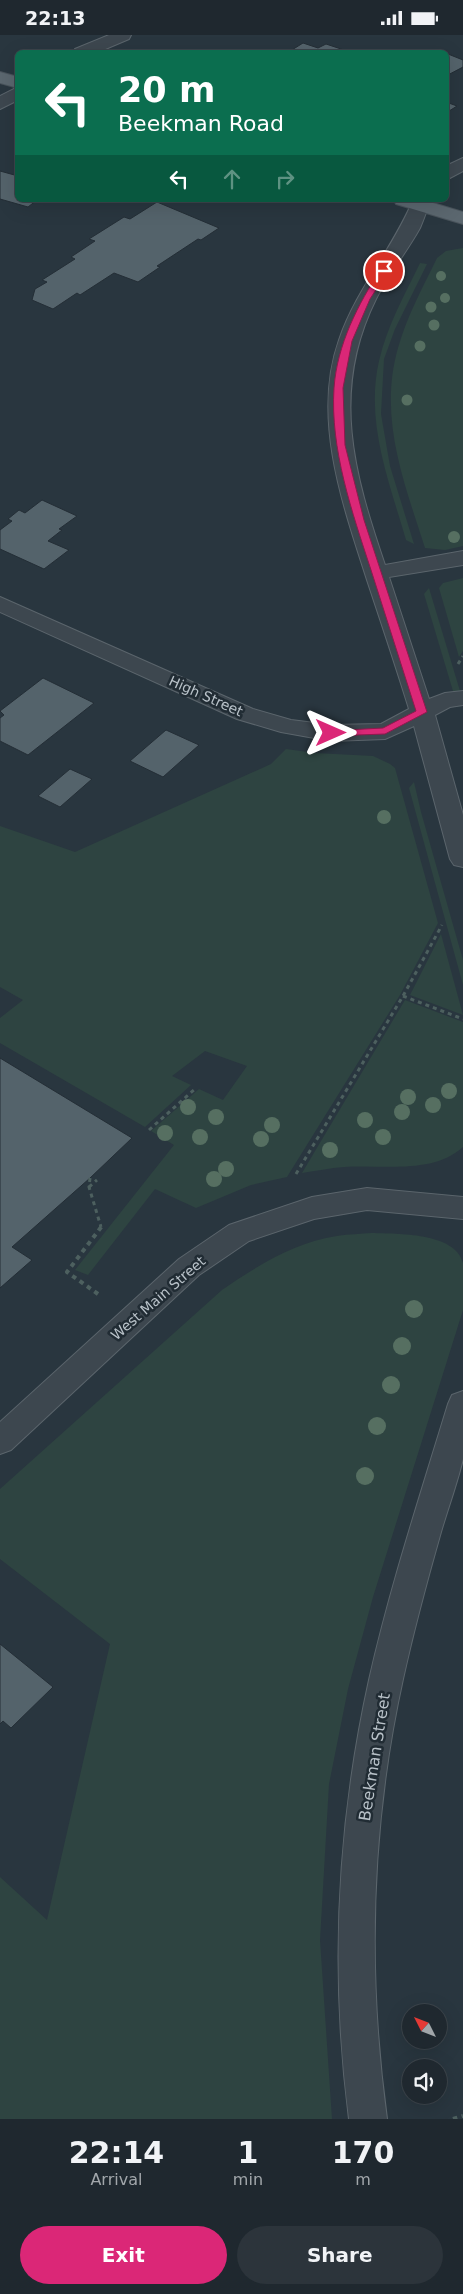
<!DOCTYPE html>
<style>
:root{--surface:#1f282f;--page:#2c343b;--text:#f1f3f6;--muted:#a1a6aa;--line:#3c444b;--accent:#db2777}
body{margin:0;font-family:"DejaVu Sans",sans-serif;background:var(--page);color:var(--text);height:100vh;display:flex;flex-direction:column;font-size:19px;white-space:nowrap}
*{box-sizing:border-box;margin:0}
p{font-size:16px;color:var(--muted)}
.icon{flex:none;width:28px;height:28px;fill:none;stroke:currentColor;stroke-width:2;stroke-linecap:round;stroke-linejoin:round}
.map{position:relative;height:2084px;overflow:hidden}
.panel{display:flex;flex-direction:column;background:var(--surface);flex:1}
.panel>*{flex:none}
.hud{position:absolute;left:15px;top:15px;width:434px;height:152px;border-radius:8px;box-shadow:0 5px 20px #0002,0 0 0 1px var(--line);background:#0b6e4f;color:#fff;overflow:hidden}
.needle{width:32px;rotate:312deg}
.tools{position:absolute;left:402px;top:1969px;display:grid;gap:10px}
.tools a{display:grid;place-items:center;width:45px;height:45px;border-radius:50%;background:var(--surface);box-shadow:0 5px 20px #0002,0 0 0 1px var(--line);font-size:25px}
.pin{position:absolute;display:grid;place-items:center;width:42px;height:42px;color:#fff;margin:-21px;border:2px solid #fff;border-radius:50%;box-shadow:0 1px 5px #0007}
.me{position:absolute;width:55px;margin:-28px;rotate:90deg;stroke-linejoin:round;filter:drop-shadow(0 0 4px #0008)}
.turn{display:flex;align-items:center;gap:18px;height:105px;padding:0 20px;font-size:22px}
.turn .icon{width:65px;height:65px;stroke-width:2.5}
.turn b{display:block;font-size:35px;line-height:42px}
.lanes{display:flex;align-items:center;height:48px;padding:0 20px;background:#0003;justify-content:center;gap:25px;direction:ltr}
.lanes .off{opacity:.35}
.eta{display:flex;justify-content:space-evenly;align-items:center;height:85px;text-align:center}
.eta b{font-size:30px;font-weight:600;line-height:35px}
.primary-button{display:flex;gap:10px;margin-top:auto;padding:10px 20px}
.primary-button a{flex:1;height:58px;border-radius:30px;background:var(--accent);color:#fff;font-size:20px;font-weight:600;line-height:58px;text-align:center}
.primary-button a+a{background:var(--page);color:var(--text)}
.status{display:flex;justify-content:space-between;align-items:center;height:35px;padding:0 25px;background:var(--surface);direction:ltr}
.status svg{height:14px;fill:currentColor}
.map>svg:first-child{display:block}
.green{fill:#2e4441}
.building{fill:#54636b;stroke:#242e36}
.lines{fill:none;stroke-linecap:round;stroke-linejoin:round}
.minor-casing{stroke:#5b656c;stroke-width:2}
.major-casing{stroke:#49535b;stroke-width:2}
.path-far1{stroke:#4d605f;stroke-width:3;stroke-dasharray:4 4;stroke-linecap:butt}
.path{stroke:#4d605f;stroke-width:4;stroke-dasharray:4.5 4.5;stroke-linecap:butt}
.minor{fill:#3d474f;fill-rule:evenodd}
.major{fill:#5b676f;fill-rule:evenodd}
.tree{fill:#566f61}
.route{fill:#db2777;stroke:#8e194d}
.labels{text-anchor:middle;stroke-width:5;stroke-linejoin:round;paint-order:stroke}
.street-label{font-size:14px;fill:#b9c2c9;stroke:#212c34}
.near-street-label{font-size:16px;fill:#b9c2c9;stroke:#212c34}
</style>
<div class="status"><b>22:13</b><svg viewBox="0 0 49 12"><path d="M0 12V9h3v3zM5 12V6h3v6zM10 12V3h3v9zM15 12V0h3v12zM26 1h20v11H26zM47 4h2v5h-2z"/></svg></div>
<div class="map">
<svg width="463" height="2084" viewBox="0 0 463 2084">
<rect width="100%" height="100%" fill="#29363f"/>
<!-- green -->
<g class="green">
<path d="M463 213V511L445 515 425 513C404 447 378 383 398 313 407 281 423 252 437 223L446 216Z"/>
<path d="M420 228 427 229 395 294 384 324 381 379 390 431 414 509 406 505C389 446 365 387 379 326 387 291 405 259 420 228Z"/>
<polygon points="463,543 463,616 459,622 439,553 443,548"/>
<polygon points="429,553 460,656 453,656 424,559"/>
<polygon points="286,714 315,718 373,721 390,729 395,733 438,888 400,960 287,1142 251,1150 196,1173 155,1154 88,1240 75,1235 174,1110 151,1096 199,1054 223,1065 247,1031 205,1016 172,1041 191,1050 145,1092 0,1008 0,983 23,965 0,952 0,791 75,817 271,729"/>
<polygon points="414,747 421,777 463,925 463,950 409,753"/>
<polygon points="441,899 463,980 410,960"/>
<path d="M405 965 463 987V1112C432 1140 383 1129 344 1132 330 1133 316 1136 302 1138Z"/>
<path d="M372 1198C397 1199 455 1197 463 1228 463 1240 463 1262 463 1275L373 1562 348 1654 329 1749 320 1905 332 2084H0V1842L47 1885 110 1609 0 1524V1454L222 1255C257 1231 295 1207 337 1201 349 1199 361 1199 372 1198Z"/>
</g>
<!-- building -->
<g class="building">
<polygon points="303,8 318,13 326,9 344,15 340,18 287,18"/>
<polygon points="448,19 463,25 463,32 446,41 446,20"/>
<polygon points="446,67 457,71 446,78"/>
<polygon points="0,136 18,141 18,165 37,165 28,172 0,164"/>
<polygon points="157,167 219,193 201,205 198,204 157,231 160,232 138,247 114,238 80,260 77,258 53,274 32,265 35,254 47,247 42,245 75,224 71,222 95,206 89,204 124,182 130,184"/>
<polygon points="42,465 77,481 59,494 62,495 48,506 69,515 44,534 0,514 0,495 12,486 8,484 19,475 25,478"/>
<polygon points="43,643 94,668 28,720 0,706 0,683 4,680 0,676"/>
<polygon points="166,695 199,710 163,742 130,726"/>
<polygon points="70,734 92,744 60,772 38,761"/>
<polygon points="0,1023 132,1103 90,1143 12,1212 32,1225 0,1253"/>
<polygon points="0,1609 53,1652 11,1693 3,1686 0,1689"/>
</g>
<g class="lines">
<!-- minor casing -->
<g class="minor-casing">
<g id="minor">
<polygon points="109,0 131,0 129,4 96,18 73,18 75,14"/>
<polygon points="18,52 18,65 0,74 0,61"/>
<polygon points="463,123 463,136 446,145 446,131"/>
<path d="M413 165H431C427 174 424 184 420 193 406 218 388 240 376 264 330 356 354 439 385 530L463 516V530L389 542 429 664 445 658 463 656V670L450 672 435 680 463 780V832L454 830 450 824 414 691 385 704 331 706 281 697 237 684 0 577V562L253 674 291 685 331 690 381 689 409 674C396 632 382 590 368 548 344 473 311 384 339 305 356 254 393 214 413 165Z"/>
<polygon points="367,1153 463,1162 463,1184 367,1175 314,1184 249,1206 199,1240 11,1415 0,1419 0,1387 179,1224 229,1190 312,1162"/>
<path d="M463 1356C463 1377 463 1405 463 1424 457 1449 448 1473 441 1497 427 1546 414 1594 403 1644 371 1789 367 1937 387 2084H349C330 1937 337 1790 369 1645 390 1552 420 1461 448 1369L452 1360Z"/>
</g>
</g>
<!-- major casing -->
<g class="major-casing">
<g id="major">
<polygon points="0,37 18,42 18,53 0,48"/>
<polygon points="394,165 423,165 463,177 463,189 396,169"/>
</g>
</g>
<!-- path-far1 -->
<g class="path-far1">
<polyline points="458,629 463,621"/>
<polyline points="403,961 463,984"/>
<polyline points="149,1095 196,1053"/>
<polyline points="296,1139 403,961 442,890"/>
<polyline points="90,1143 89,1152 101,1192"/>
<polyline points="89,1152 97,1145"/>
</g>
<!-- path -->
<g class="path">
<polyline points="98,1259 67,1237 102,1191"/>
<polyline points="453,2084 463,2081"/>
</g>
<!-- minor -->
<use href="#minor" class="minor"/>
<!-- major -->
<use href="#major" class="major"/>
</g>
<!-- trees -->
<g class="tree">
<circle cx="441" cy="241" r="5"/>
<circle cx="445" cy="263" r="5"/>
<circle cx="431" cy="272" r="5.5"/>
<circle cx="434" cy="290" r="5.5"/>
<circle cx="420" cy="311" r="5.5"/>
<circle cx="407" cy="365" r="5.5"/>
<circle cx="454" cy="502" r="6"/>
<circle cx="384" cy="782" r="7"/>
<circle cx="449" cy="1056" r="8"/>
<circle cx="408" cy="1062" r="8"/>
<circle cx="433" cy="1070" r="8"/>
<circle cx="188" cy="1072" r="8"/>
<circle cx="402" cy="1077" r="8"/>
<circle cx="216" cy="1082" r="8"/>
<circle cx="365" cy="1085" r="8"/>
<circle cx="272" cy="1090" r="8"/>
<circle cx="165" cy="1098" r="8"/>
<circle cx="200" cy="1102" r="8"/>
<circle cx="383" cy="1102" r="8"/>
<circle cx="261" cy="1104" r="8"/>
<circle cx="330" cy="1115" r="8"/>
<circle cx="226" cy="1134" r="8"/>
<circle cx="214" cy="1144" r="8"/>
<circle cx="414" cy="1274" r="9"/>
<circle cx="402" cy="1311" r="9"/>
<circle cx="391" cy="1350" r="9"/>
<circle cx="377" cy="1391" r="9"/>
<circle cx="365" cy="1441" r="9"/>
</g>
<!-- route -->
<path class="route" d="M381 234 388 236 370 264 352 306 343 353 345 410 364 485 427 677 385 699 331 701 326 698 327 696 383 693 416 676C401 629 386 582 371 535 352 477 330 414 334 353 337 310 358 269 381 234Z"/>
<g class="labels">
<!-- street labels -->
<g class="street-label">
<text transform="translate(206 661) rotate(24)" y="5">High Street</text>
<text transform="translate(158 1263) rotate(-41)" y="5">West Main Street</text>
</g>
<!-- near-street labels -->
<g class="near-street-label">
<text transform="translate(374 1722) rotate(-81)" y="6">Beekman Street</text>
</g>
</g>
</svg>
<div class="tools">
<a><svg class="needle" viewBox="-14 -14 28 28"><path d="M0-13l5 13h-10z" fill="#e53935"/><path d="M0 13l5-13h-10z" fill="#a1a6aa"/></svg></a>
<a><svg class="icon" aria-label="sound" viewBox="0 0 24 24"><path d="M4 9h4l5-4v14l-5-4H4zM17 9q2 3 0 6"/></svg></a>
</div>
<div class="pin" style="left:384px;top:236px;background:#d93025"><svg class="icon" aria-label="arrive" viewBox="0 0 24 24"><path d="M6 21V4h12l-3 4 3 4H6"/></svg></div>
<svg class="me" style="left:331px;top:698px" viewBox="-20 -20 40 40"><path d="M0-17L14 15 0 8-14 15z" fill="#db2777" stroke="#fff" stroke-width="4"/></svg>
<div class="hud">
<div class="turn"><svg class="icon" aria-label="left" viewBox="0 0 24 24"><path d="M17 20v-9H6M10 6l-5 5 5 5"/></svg><div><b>20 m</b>Beekman Road</div></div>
<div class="lanes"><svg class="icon" aria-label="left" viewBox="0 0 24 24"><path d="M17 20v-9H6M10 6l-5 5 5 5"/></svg><svg class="icon off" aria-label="ahead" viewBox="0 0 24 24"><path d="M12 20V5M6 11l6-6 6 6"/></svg><svg class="icon off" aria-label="right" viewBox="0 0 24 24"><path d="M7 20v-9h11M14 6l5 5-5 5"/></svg></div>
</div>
</div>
<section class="panel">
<div class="eta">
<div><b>22:14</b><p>Arrival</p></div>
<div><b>1</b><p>min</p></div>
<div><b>170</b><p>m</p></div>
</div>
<div class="primary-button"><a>Exit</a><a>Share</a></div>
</section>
